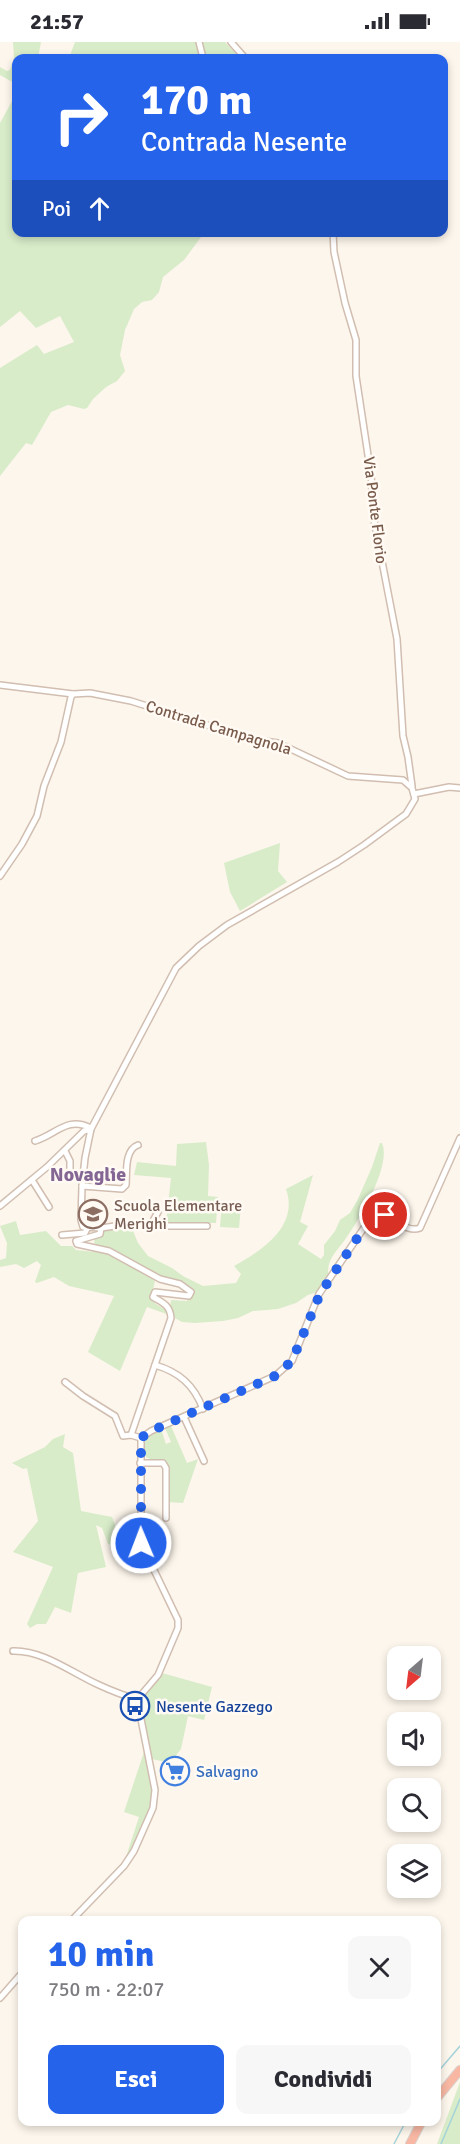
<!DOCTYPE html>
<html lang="it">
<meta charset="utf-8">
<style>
:root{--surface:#fff;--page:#f7f7f7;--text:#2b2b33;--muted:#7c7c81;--accent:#2563eb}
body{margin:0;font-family:Signika,sans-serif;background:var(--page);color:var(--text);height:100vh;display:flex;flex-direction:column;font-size:22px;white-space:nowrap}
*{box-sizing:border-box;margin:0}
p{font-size:20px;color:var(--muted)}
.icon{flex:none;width:33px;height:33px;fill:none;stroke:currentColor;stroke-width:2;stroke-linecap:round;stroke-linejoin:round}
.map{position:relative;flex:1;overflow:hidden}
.drawer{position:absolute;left:18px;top:1874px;width:423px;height:210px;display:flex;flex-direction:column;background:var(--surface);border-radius:12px;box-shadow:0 3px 9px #0003}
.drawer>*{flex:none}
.hud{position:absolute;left:12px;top:12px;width:436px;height:183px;border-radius:12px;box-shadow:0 3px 9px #0003;background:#2563eb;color:#fff;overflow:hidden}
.needle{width:39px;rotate:208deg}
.buttons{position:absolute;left:387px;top:1604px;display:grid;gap:12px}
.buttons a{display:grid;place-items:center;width:54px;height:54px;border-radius:12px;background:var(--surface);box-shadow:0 3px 9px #0003;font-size:30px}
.pin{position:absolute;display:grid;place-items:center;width:51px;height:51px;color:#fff;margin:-26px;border:3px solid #fff;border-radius:50%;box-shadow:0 2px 6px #0007}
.me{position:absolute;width:66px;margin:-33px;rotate:359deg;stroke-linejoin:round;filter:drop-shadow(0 0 4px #0008)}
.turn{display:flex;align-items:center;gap:21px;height:126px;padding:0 30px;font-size:27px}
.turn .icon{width:78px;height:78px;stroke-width:2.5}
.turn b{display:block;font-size:42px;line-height:51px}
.then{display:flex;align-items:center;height:57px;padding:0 30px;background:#0003;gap:12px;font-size:22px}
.round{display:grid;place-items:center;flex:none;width:63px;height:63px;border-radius:12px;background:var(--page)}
.head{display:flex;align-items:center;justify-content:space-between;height:102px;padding:0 30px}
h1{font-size:36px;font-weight:800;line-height:45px;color:var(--accent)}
.primary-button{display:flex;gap:12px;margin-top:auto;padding:12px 30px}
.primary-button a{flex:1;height:69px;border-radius:12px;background:var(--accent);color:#fff;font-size:24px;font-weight:800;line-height:69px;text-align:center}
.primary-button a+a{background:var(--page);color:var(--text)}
.status{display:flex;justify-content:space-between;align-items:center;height:42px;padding:0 30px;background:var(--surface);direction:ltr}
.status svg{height:16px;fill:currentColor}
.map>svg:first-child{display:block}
.green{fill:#d8ecc9}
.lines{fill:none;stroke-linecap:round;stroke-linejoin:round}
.stream{stroke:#a5d3da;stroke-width:1.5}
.minor-casing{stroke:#d1beb0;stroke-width:8}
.highway-casing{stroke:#dad1cd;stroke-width:10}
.minor{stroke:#fff;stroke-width:5}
.highway{stroke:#f7b7a3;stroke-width:8}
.route{stroke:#2563eb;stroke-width:10;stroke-dasharray:0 18}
.labels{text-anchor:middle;stroke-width:5;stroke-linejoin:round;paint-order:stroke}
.street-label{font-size:16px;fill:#7a5c4d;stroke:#fffaf3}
.education-label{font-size:16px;fill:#785e54;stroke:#fffaf3;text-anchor:start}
.transit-label{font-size:16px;fill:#164399;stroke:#fffaf3;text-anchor:start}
.shop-label{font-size:16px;fill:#366cbe;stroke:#fffaf3;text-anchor:start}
.quarter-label{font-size:20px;font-weight:bold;fill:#846695;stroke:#fffaf3}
</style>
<div class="status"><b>21:57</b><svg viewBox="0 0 49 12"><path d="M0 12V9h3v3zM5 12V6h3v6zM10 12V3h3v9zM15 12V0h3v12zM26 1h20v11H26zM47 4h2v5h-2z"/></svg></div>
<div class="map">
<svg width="460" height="2102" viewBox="0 0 460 2102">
<rect width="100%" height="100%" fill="#fdf6ec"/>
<!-- green -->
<g class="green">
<polygon points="13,0 41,0 38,16 16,16 16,42 0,33 0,25 7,29 10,28 14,16"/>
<polygon points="75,0 225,0 236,12 234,16 203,16 197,12 194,16 69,16"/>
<polygon points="16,52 16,190 204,191 184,218 163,235 159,250 152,258 142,260 134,267 125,288 120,313 125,329 117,339 106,345 93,357 87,366 84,367 68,363 51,370 32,403 26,401 0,434 0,326 37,303 44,312 74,300 60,274 36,286 20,269 0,285 0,81"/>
<polygon points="280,801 278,829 287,840 240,869 230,850 224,821"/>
<polygon points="206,1100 209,1123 208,1154 218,1155 216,1181 166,1180 171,1136 134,1133 137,1120 176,1124 177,1102"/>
<path d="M380 1101H382C392 1124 358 1180 344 1199 335 1211 325 1220 329 1236L320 1249 308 1253 296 1261 278 1267 253 1269 238 1276 223 1279 195 1281 182 1280 173 1275 170 1265 171 1258 187 1259 190 1255 189 1248 163 1238 116 1209 95 1204 94 1197 104 1190 105 1185 103 1182 131 1184 138 1201 148 1214 172 1226 183 1234 203 1244 236 1241 241 1232 234 1224C263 1208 299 1184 286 1147L313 1133 300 1180 308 1184 298 1202 321 1217 324 1213V1203L335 1189 340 1178 350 1171 358 1157 372 1125Z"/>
<polygon points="222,1161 231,1161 241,1163 239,1186 220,1185"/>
<path d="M16 1179 20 1193 46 1189 61 1204H72L76 1208 105 1211 116 1215 155 1239 151 1257C156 1265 165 1264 169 1273L147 1265 120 1329 88 1310 114 1254 69 1244 54 1235 37 1241 35 1240 41 1223 37 1219 24 1226 16 1222 0 1225V1218L6 1216 7 1201 0 1184Z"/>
<path d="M171 1384 187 1421 198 1417 183 1461 167 1460 165 1420C159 1417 152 1419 146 1415 142 1398 146 1394 161 1387L166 1402 171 1400 165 1386Z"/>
<polygon points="65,1392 63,1405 73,1411 81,1469 112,1475 122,1502 115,1504 108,1502 102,1486 96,1483 106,1525 78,1531 71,1571 55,1565 46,1582 37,1582 30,1586 27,1582 53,1525 13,1510 38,1479 27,1426 23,1427 12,1421 45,1405 53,1397"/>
<polygon points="162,1631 212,1645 204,1678 188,1674 181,1707 170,1721 152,1717 140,1661"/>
<polygon points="144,1710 153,1756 138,1796 124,1821 139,1775 124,1770"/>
<polygon points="460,2040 460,2102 437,2102"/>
</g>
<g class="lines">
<!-- stream -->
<g class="stream">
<polyline points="436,2032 460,2004"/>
<polyline points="394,2102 406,2079"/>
<polyline points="441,2102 460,2057"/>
</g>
<!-- minor casing -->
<g class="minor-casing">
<g id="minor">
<polyline points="199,0 203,16"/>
<polyline points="231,0 245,16"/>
<polyline points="333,190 334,210 345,261 356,298 356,334 371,433 374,478 397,597 403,694 408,715 412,744"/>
<polyline points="0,643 73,652"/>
<polyline points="414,752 449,745 460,746"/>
<polyline points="0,834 22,802 37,774 44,744 61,700 71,655 73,652 90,651 131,659 251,697 278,701 348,734 403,738 412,746 415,757 406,772 364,803 338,820 227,883 199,904 176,926 91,1087 85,1116 82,1144 81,1178 83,1185 101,1186 129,1182 150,1184"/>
<path d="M35 1099C57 1092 67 1074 91 1086"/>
<polyline points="65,1109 70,1119 70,1135"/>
<polyline points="32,1138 49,1165"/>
<path d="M82 1144 122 1147 126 1143C127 1131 124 1108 138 1103"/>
<polyline points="0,1164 47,1125 84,1089 91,1087"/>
<polyline points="154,1168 158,1170 150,1184 207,1184"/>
<path d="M101 1186 100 1192 76 1199 77 1202 109 1209 160 1237 180 1242 191 1250 189 1254 155 1250 153 1255C163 1261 170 1263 171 1276L131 1393"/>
<polyline points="62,1193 85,1191 87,1187"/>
<path d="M155 1323C179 1330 194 1343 203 1367"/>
<polyline points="65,1340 83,1354 115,1374 123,1394 131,1393 141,1396"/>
<polyline points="184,1375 204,1419"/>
<polyline points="140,1421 163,1421 166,1426 166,1476"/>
<path d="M13 1609C43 1608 72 1631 99 1643 112 1649 125 1654 139 1658"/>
<path d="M72 1878 124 1824 134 1809 153 1766 155 1748 138 1662 141 1653 158 1633 178 1586V1578L141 1501V1396L151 1389 275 1334 292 1319 319 1252 370 1177C388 1163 402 1193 420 1186L460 1096"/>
<polyline points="0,1956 22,1931"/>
</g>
</g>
<!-- highway casing -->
<g class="highway-casing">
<g id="highway">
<polyline points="436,2057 460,2028"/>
<polyline points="410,2102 422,2079"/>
</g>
</g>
<!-- minor -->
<use href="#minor" class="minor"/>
<!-- highway -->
<use href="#highway" class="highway"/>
</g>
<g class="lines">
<!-- route -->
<polyline class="route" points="141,1501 141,1396 151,1389 275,1334 292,1319 320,1252 370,1177 375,1173 385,1173"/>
</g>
<!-- icons -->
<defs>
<g id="school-ring" transform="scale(1.5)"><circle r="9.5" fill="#fffaf3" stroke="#8d6e63" stroke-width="1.5"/><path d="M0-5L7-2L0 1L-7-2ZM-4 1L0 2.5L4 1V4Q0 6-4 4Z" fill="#8d6e63"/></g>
<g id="bus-ring" transform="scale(1.5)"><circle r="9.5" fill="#fffaf3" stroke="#1a4fb4" stroke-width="1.5"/><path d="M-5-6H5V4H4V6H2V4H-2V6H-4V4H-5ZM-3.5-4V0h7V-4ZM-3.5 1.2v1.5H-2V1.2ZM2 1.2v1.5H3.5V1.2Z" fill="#1a4fb4"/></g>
<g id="supermarket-ring" transform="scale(1.5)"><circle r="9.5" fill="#fffaf3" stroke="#3f7fe0" stroke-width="1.5"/><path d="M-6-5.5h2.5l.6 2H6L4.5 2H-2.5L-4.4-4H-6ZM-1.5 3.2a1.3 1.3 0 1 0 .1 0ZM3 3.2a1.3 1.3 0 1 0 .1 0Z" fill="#3f7fe0"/></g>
</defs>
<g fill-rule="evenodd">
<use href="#school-ring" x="93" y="1172"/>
<use href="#bus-ring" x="135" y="1664"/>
<use href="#supermarket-ring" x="175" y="1729"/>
</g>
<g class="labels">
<!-- street labels -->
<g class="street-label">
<text transform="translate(376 468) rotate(83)" y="6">Via Ponte Florio</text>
<text transform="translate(219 685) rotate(17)" y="6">Contrada Campagnola</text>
</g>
<!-- education labels -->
<g class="education-label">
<text x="114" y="1169">Scuola Elementare<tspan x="114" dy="18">Merighi</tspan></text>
</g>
<!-- transit labels -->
<g class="transit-label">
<text x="156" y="1670">Nesente Gazzego</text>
</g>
<!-- shop labels -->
<g class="shop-label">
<text x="196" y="1735">Salvagno</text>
</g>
<!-- quarter labels -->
<g class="quarter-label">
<text x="88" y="1139">Novaglie</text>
</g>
</g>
</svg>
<div class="buttons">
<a><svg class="needle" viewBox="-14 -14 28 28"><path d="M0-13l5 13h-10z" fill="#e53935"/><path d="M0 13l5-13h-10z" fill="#7c7c81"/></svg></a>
<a><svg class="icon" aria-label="sound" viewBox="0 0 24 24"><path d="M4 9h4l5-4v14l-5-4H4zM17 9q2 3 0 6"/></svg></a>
<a><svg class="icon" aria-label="search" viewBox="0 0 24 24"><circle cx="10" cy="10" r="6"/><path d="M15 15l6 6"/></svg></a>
<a><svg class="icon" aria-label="layers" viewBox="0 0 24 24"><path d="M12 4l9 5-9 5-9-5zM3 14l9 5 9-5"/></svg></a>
</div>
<div class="pin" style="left:385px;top:1173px;background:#d93025"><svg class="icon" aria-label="arrive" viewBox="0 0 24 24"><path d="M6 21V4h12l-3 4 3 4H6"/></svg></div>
<svg class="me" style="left:141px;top:1501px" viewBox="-20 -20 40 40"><circle r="17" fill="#2563eb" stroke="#fff" stroke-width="3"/><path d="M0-11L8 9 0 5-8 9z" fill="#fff"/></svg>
<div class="hud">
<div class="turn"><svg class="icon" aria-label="right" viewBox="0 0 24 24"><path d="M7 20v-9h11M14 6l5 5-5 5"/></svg><div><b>170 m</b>Contrada Nesente</div></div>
<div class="then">Poi<svg class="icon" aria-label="ahead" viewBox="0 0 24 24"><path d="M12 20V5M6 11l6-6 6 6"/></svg></div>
</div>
<section class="drawer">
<div class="head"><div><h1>10 min</h1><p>750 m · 22:07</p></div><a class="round"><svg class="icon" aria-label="close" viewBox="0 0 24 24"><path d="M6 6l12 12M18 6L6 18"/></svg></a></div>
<div class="primary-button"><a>Esci</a><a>Condividi</a></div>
</section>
</div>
